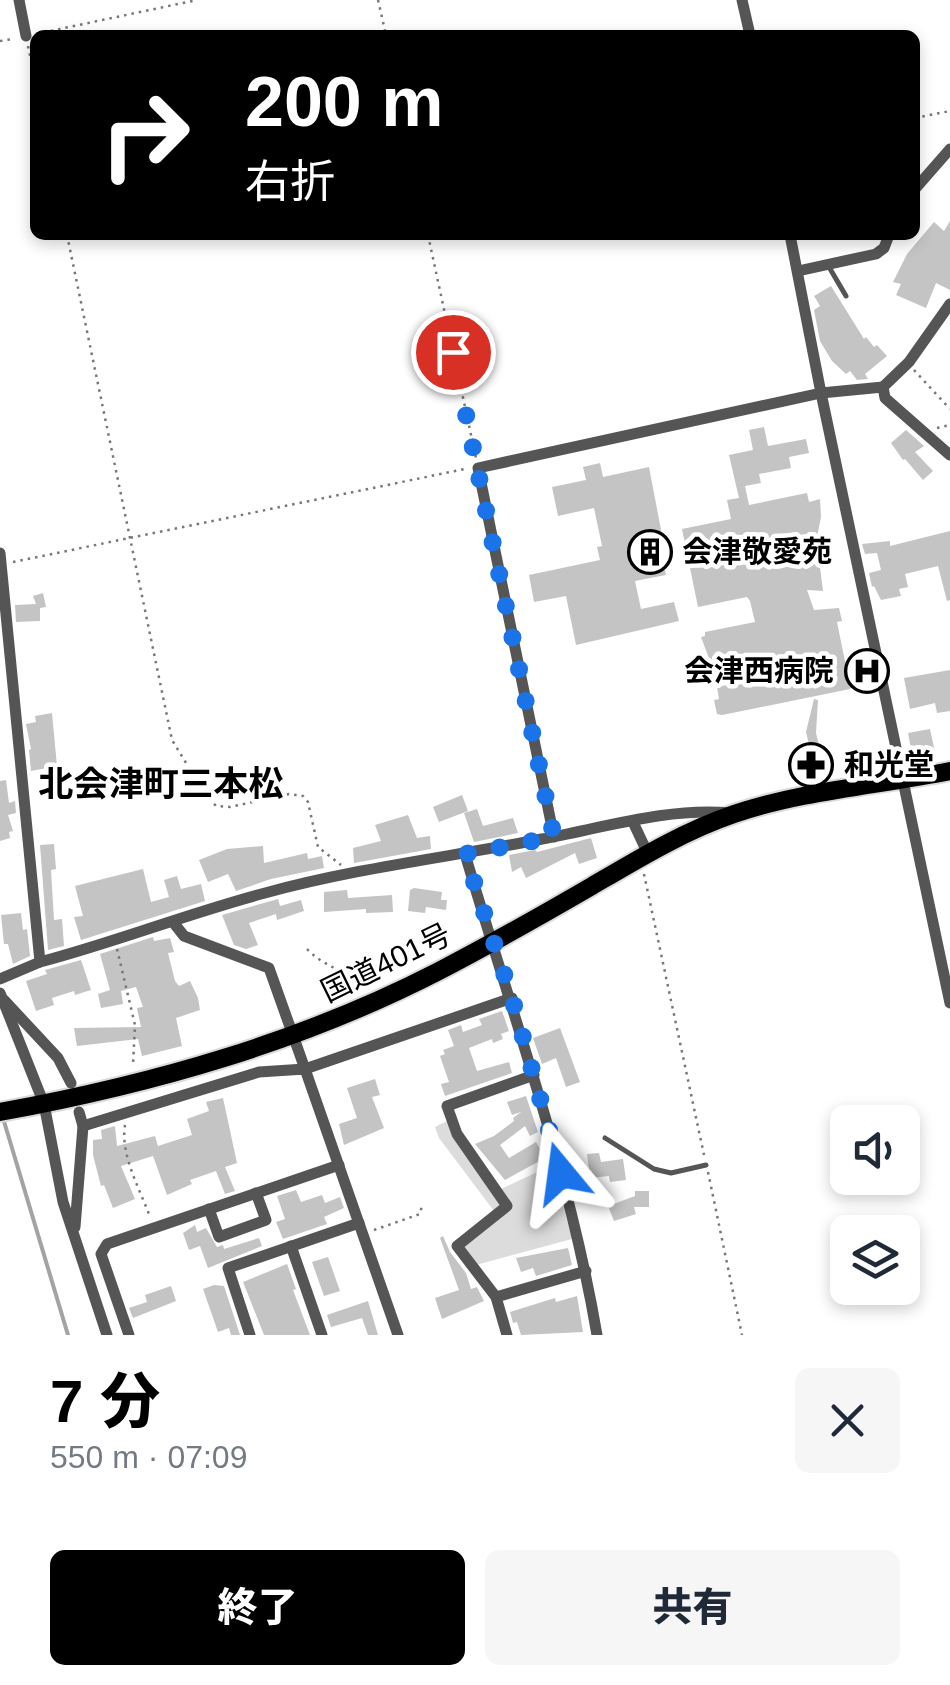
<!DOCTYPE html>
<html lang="ja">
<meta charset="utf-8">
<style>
:root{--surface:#fff;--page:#f6f6f7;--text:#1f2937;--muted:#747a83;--accent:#000}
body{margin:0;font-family:Arial,"Noto Sans JP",sans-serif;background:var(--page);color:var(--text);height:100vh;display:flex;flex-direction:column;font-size:38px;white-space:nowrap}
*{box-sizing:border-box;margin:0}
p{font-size:32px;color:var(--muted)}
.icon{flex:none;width:55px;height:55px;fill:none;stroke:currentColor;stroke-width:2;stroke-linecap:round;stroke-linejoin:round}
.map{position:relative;height:1335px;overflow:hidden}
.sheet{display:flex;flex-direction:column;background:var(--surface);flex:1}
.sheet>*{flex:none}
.top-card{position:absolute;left:30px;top:30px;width:890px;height:210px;border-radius:15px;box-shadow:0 5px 15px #0003;background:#000;color:#fff;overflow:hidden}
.controls{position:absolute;left:830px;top:1105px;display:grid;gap:20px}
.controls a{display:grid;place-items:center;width:90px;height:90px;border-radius:15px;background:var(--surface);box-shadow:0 5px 15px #0003;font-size:50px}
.pin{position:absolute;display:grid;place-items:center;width:85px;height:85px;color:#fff;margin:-42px;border:5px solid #fff;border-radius:50%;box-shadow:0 2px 10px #0007}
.me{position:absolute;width:110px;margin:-55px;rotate:344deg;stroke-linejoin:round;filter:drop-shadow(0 0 8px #0008)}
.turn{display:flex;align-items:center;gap:35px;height:210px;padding:0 50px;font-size:45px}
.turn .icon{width:130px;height:130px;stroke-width:2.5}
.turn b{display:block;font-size:70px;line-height:85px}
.round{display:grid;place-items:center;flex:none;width:105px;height:105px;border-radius:15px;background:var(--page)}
.overview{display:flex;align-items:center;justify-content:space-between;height:170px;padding:0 50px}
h1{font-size:60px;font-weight:800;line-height:75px;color:var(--accent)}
.action{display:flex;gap:20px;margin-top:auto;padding:20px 50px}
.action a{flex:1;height:115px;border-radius:15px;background:var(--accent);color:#fff;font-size:40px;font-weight:800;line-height:115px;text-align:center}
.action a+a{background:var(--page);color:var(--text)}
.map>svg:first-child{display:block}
.green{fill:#dcdcdc}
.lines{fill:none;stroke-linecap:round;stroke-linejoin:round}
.stream{stroke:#a3a3a3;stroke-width:4}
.building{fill:#c4c4c4}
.trunk-casing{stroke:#dbdbdb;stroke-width:22}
.path{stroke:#777;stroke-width:2.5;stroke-dasharray:2.5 5;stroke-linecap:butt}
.service{stroke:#555;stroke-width:5}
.minor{stroke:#555;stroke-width:11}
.trunk{stroke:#000;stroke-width:18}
.route{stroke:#1a73e8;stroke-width:18;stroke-dasharray:0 32.4}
.labels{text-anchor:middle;stroke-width:9;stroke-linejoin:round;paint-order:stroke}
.poi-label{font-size:30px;font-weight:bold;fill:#000;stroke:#fff;text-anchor:start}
.street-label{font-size:30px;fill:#000;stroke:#fff}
.quarter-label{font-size:35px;font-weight:bold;fill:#000;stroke:#fff}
</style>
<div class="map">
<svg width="950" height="1335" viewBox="0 0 950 1335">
<rect width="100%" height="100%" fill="#fff"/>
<!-- green -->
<g class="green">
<polygon points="449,1120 503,1205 494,1211 439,1138 435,1127"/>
<polygon points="552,1165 572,1239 476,1265 462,1246 510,1207 499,1190"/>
</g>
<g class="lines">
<!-- stream -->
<polyline class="stream" points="3,1118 68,1335"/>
</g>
<!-- building -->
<g class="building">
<polygon points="950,221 950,290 936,283 926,308 896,295 901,284 893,282 907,254 934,222 944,231"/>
<polygon points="831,286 864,339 866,337 874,347 877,345 887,356 865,374 868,379 857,380 850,371 846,374 832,361 820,341 814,310 820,306 814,296"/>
<polygon points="764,427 768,446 806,439 809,453 789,457 791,468 759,474 761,483 745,486 749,505 807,493 809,502 820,499 821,517 814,552 820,567 823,591 807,590 814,610 839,608 842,621 837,622 847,671 852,670 855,685 850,689 722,715 717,714 714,700 719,699 717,687 743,682 738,656 710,661 701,637 705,636 705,632 755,622 750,601 747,597 698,607 682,529 731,519 727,500 739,498 729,455 753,450 749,430"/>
<polygon points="906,430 924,446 915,452 933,471 923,480 905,459 903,460 891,443"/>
<polygon points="600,463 603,477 649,467 662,535 658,536 666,575 635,581 641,609 674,602 679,621 576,645 566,596 534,602 529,575 600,560 597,547 602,546 594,508 558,516 552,487 586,480 583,467"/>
<polygon points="950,531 950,600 947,601 938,566 905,574 908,587 899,589 901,596 881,600 874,586 872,587 869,573 881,570 877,553 865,554 862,544 890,541 890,546"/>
<polygon points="43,593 46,607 40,608 40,621 16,622 15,605 36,604 33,596"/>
<polygon points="950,670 950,711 937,713 935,703 910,709 904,678"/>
<polygon points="814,699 818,700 816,733 826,773 799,778 797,755 811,753 806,732"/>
<polygon points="52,713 57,766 31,771 29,750 31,749 26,724 36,722 35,716"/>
<polygon points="930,729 935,752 919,755 911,749 908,733"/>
<polygon points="6,780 9,803 15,801 16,813 8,815 13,831 9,832 10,838 0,841 0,781"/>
<polygon points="462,795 468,811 439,822 433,807"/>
<polygon points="477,809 483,826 513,818 518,833 474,842 464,813"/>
<polygon points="408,815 417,838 430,836 431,849 354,863 353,848 381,841 375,825"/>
<polygon points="591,838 597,858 579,864 575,853 526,878 521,867 512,872 509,855 535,850 537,852"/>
<polygon points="54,844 56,869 51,870 54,920 62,919 64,946 48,950 40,845"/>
<polygon points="263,846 264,863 307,853 308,859 322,856 324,868 271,879 236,891 228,874 208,882 199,860 227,849"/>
<polygon points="143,869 151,902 169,897 164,880 177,876 181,889 201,884 205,901 81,940 74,917 83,916 75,886"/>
<polygon points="414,888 442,892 441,900 447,900 446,910 426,907 425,913 408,911 410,890"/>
<polygon points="347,890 348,898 392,895 393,912 366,913 366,909 324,912 324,892"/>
<polygon points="278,899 280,906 301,900 304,911 277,920 276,914 249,923 258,945 246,949 234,945 222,915"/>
<polygon points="21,913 23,930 27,929 30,956 13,964 8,944 4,944 1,915"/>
<polygon points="153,937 154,941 170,938 174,952 168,953 175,981 179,986 190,981 198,998 200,1010 176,1018 182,1046 142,1056 138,1039 77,1046 74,1028 141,1027 137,1008 143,1007 136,987 121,991 123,1004 101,1008 98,994 110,990 100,954"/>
<polygon points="81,960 91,990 75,995 74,991 52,998 54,1005 36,1011 26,981 47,974 45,970"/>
<polygon points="502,1011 509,1031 501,1034 503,1039 493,1043 492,1039 469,1048 477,1071 509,1062 512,1073 445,1096 441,1084 449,1082 440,1056 445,1054 443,1050 454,1046 448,1030 461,1025 463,1032 482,1025 479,1019"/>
<polygon points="560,1028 580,1082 566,1087 556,1058 542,1064 533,1038"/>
<polygon points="375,1079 380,1095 372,1097 384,1128 344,1145 339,1124 357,1118 347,1088"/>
<polygon points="526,1096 538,1132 530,1136 525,1126 500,1145 509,1158 536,1142 545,1158 505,1180 475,1144 494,1136 514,1121 513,1118 521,1112 512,1115 507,1102"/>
<polygon points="223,1098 237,1163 225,1167 235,1191 225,1194 216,1171 190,1180 192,1184 167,1195 153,1156 121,1166 135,1199 113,1208 104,1185 101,1186 93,1155 93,1140 102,1139 101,1130 115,1126 117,1146 155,1136 158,1146 192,1135 187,1119 209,1111 206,1102"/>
<polygon points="599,1153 601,1162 623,1159 626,1180 610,1182 609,1176 590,1178 587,1154"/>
<polygon points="296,1190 301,1202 322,1195 325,1203 340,1197 344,1208 324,1217 327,1224 283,1239 276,1222 285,1219 277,1196"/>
<polygon points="635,1191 649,1191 649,1207 634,1207 636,1214 614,1221 608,1206 635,1196"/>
<polygon points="195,1225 197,1232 206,1228 217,1247 223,1245 224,1249 259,1238 262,1246 208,1268 200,1246 189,1250 183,1233"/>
<polygon points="443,1236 450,1252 466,1273 471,1289 477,1287 484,1301 442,1319 435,1298 459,1290 440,1238"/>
<polygon points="568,1248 572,1265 536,1276 533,1268 521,1272 516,1258"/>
<polygon points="328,1257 340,1291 324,1296 312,1262"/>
<polygon points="287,1264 296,1289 293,1290 310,1335 264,1335 243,1282"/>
<polygon points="214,1285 224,1286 240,1335 231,1335 229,1328 218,1332 203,1289"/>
<polygon points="171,1286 176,1301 133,1318 129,1308 147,1302 145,1295"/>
<polygon points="577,1296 583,1332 521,1335 517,1322 513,1323 510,1312 555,1298 556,1302"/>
<polygon points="368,1301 378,1335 368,1335 362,1318 331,1327 327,1315"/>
</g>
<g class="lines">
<!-- trunk casing -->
<g class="trunk-casing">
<path id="trunk" d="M0 1112C153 1084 301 1042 439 971 491 944 542 915 592 886 638 859 684 831 734 814 801 791 880 785 950 771"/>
</g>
<!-- path -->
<g class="path">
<polyline points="378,0 386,35"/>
<polyline points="36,34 197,0"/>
<polyline points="0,41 13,39"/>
<polyline points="28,46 35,79"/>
<polyline points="915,118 950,111"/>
<polyline points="67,235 172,740 205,794 216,806 230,807 289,794 303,796 308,802 318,847 341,865"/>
<polyline points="428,235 476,458"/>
<polyline points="914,370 950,409"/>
<polyline points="937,428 950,425"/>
<polyline points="13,562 465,469"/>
<polyline points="644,874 704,1155"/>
<polyline points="117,949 135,1025 133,1065"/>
<path d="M307 949C326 969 343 966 360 991"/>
<path d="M125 1125C120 1155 140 1189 150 1217"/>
<polyline points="708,1172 742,1335"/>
<polyline points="374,1230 420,1214 422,1205"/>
</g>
<!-- service -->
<g class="service">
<polyline points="829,267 846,296"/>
<polyline points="605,1138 654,1169 671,1173 706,1165"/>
</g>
<!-- minor -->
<g class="minor">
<polyline points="19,0 26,36"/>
<polyline points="742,0 750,35"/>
<polyline points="915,189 950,149"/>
<polyline points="798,271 876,254 884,248 889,235"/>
<polyline points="883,387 909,362 950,304"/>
<polyline points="950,455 885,398 883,387 821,393 950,1003"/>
<path d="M0 553 40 962C116 942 189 913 265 893 356 868 450 857 542 839 602 828 669 807 730 813"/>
<polyline points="633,822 648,854"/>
<polyline points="554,837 478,468 821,393 790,235"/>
<path d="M465 854C512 1014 569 1170 597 1335"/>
<polyline points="173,922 184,936 269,968 305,1069 512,998"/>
<polyline points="0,979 40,962"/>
<polyline points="0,993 44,1104 63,1202 107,1335"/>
<polyline points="4,1000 58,1058 71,1083"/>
<polyline points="83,1126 259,1072 305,1069 398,1335"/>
<polyline points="209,1209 219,1237 266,1220 256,1193"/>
<polyline points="75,1227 83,1126 79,1112"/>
<polyline points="291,1246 322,1335"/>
<polyline points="496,1297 586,1271"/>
<polyline points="129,1335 101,1254 107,1244 339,1165"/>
<polyline points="250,1335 228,1268 359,1223"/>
<polyline points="507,1335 496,1297 457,1246 507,1206 457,1134 447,1106 534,1075"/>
</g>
<!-- trunk -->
<use href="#trunk" class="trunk"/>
</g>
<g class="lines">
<!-- route -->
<polyline class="route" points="453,352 554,837 465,854 512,998 561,1173"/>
</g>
<!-- icons -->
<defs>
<g id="building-ring" transform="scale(2.25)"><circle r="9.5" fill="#fff" stroke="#000" stroke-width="1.5"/><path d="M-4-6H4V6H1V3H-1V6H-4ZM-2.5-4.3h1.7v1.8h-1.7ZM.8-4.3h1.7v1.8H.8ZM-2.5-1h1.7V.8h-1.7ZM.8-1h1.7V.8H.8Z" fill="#000"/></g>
<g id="hospital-ring" transform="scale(2.25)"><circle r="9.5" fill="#fff" stroke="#000" stroke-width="1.5"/><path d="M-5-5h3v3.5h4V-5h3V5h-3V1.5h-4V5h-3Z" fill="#000"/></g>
<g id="pharmacy-ring" transform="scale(2.25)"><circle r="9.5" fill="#fff" stroke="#000" stroke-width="1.5"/><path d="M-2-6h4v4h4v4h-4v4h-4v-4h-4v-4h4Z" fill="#000"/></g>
</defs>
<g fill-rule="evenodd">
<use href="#building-ring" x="650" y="552"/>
<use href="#hospital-ring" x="867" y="671"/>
<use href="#pharmacy-ring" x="811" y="765"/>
</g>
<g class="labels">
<!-- poi labels -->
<g class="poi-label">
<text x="682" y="562">会津敬愛苑</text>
<text x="834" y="681" text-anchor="end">会津西病院</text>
<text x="844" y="775">和光堂</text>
</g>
<!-- street labels -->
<g class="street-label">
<text transform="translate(386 963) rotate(-26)" y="10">国道401号</text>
</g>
<!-- quarter labels -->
<g class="quarter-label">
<text x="161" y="796">北会津町三本松</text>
</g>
</g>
</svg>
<div class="controls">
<a><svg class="icon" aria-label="sound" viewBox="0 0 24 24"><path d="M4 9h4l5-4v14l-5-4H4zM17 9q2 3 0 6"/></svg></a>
<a><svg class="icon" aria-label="layers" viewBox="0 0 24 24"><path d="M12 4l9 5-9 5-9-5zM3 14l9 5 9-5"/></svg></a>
</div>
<div class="pin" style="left:453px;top:352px;background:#d93025"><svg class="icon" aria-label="arrive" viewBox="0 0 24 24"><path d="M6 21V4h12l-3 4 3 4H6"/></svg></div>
<svg class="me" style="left:561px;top:1173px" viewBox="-20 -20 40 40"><path d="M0-17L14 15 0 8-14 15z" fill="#1a73e8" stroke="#fff" stroke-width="4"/></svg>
<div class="top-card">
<div class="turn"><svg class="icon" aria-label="right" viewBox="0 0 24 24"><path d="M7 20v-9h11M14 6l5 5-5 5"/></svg><div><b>200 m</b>右折</div></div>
</div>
</div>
<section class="sheet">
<div class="overview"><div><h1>7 分</h1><p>550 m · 07:09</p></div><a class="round"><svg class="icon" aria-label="close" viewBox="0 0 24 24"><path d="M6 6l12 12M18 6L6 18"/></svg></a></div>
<div class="action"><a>終了</a><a>共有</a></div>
</section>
